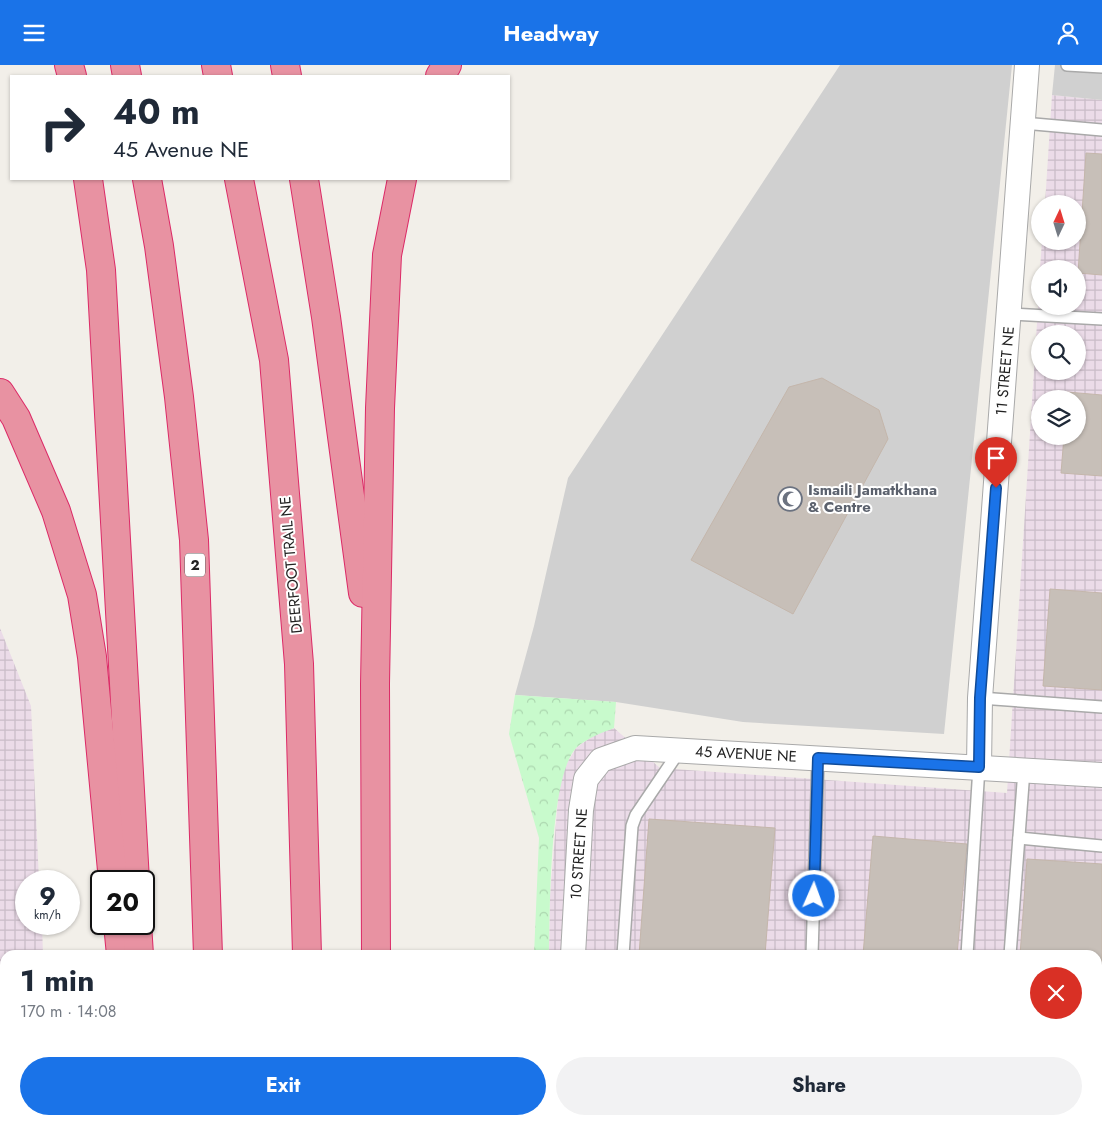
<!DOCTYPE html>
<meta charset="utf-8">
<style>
:root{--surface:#fff;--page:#f2f2f3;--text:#1f2937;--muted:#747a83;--accent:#1a73e8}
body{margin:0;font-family:Jost,sans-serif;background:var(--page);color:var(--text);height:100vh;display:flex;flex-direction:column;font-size:19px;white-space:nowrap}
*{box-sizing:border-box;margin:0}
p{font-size:16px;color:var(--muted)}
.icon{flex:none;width:28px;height:28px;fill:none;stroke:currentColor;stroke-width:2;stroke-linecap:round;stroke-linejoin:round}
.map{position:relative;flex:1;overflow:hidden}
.sheet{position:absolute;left:0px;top:885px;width:1102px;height:175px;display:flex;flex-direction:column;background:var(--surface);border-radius:15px 15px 0 0;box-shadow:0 1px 4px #0004}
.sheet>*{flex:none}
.banner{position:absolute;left:10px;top:10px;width:500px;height:105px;border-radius:0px;box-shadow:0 1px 4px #0004;background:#fff;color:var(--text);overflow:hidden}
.needle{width:32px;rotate:4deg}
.tools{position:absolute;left:1031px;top:130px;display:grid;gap:10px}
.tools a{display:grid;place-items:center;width:55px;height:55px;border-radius:50%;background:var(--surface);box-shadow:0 1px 4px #0004;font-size:25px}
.speed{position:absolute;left:15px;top:805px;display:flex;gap:10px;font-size:25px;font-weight:700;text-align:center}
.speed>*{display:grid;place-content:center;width:65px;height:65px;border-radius:50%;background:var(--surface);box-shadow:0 1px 4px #0004;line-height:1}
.speed small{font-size:12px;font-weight:400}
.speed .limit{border:2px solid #111;border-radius:8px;background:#fff;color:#111}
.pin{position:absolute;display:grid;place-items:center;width:42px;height:42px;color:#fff;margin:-51px -21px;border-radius:50% 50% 50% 0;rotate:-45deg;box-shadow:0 0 5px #0007}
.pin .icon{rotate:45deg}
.me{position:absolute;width:55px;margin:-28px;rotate:2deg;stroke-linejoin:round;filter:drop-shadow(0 0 4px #0008)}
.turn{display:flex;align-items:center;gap:18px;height:105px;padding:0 20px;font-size:22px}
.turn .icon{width:65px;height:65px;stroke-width:2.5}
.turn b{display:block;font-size:35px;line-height:42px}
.round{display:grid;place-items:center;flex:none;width:52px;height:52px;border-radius:26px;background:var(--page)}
.headline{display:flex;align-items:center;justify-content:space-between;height:85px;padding:0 20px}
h1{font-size:30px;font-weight:700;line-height:38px}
.primary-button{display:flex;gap:10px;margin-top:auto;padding:10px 20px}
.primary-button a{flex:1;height:58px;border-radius:30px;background:var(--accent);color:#fff;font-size:20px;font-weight:700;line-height:58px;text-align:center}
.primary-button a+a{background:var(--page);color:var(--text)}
header{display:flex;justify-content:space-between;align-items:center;height:65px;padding:0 20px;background:var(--accent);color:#fff;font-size:22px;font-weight:700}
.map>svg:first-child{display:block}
.industrial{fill:url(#industrial-grid);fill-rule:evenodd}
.religious{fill:#d0d0d0}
.park{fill:url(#park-crowns)}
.building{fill:#c7bfb8;stroke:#c4b6ab}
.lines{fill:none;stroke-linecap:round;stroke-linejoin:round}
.service-casing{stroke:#a9a9a9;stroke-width:14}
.minor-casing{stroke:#a9a9a9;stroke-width:26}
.motorway-casing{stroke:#dc2a67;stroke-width:30}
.service{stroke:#fff;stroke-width:11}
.minor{stroke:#fff;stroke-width:24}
.motorway{stroke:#e892a2;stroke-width:28}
.route-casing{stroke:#114b97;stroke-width:12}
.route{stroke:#1a73e8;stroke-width:9}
.labels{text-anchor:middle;stroke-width:4;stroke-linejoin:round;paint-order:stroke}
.shield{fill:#fff;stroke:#646464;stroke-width:1}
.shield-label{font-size:14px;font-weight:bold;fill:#222}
.street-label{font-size:15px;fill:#222;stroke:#fff}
.worship-label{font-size:15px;font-weight:bold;fill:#5b616d;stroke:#fff;text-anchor:start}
</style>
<header><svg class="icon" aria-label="menu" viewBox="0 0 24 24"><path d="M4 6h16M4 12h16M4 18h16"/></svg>Headway<svg class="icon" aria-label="person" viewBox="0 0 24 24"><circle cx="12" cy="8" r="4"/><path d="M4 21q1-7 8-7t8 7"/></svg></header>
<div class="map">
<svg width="1102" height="1060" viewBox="0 0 1102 1060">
<defs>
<pattern id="industrial-grid" width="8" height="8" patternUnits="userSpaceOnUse" patternTransform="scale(1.25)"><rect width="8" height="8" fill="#ebdbe8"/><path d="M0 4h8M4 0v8" fill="none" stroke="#c9bcc7"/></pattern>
<pattern id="park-crowns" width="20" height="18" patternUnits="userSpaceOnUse" patternTransform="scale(1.25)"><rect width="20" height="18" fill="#c8facc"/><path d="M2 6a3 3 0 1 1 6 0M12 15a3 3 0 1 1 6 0" fill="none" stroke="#acd6af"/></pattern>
</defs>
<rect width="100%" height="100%" fill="#f2efe9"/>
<!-- industrial -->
<g class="industrial">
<path d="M1052 30 1102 35V1060H546V1055H1098V890H549L550 830 559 722 564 703 576 683 594 670 614 663 660 703 1007 728 1040 211V241H1078V204H1040L1042 176H1078V139H1045ZM1040 269H1078V306H1040ZM1040 334H1078V371H1040Z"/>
<polygon points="0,563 31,641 39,816 26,816 26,859 42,859 43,890 5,890 5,1055 51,1055 51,1060 0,1060"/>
</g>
<!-- religious -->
<g class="religious">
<polygon points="840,0 1012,0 944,669 743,657 616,637 515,630 534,561 568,413"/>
<polygon points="1055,0 1102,0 1102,35 1052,30"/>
</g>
<!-- park -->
<path class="park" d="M515 630 616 637 614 663C601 668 588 673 577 682 549 709 550 848 549 890H534L539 773 509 669Z"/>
<!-- building -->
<g class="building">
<polygon points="1086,88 1102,89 1102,210 1078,208"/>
<polygon points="822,313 879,345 888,374 793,549 691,495 789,322"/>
<polygon points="1067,327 1102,330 1102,411 1061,408 1064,371 1078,371 1078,334 1067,334"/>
<polygon points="1050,524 1102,528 1102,625 1043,621"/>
<polygon points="649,754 775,763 765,890 639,890"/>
<polygon points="873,771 967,779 957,890 863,890"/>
<polygon points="1027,794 1102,799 1102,928 1098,928 1098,890 1020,890"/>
</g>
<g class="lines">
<!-- service casing -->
<g class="service-casing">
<g id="service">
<polyline points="1067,0 1102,2"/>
<polyline points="1023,58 1102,65"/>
<polyline points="1010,249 1102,254"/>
<polyline points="980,633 1102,642"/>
<polyline points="1019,773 1102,781"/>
<polyline points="623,890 632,761 636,750 680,685"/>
<polyline points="812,890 818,693"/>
<polyline points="967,890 979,702"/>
<polyline points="1010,890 1024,705"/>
<polyline points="1098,1045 1102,1046"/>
<polyline points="636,1055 636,1060"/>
<polyline points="810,1055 810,1060"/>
</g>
</g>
<!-- minor casing -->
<g class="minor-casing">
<g id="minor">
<polyline points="979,702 980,633 1027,0"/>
<polyline points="573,890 581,745 586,714 601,695 635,683 1102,710"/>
<polyline points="565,1060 565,1055"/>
</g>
</g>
<!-- motorway casing -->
<g class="motorway-casing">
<g id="motorway">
<polyline points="69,0 72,11"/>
<polyline points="125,0 127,11"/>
<polyline points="216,0 218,11"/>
<polyline points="285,0 287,11"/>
<polyline points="440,11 447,0"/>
<polyline points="88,114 101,205 135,816"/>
<polyline points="147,114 159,181 179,332 194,475 208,890"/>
<polyline points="239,114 274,295 299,599 307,890"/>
<polyline points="304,114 326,252 363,528"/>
<polyline points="0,328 16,353 56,446 82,530 92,592 113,816"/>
<polyline points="118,859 121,890"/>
<polyline points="137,859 139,890"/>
<polyline points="376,890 375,619 380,343 387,190 402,114"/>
<polyline points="145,1055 145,1060"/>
<polyline points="212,1055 212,1060"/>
<polyline points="312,1055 312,1060"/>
<polyline points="375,1060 375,1055"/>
</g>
</g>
<!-- service -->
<use href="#service" class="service"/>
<!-- minor -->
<use href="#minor" class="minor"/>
<!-- motorway -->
<use href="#motorway" class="motorway"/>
</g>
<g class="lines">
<!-- route casing -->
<g class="route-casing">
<polyline id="route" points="814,831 818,693 979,702 980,633 996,423"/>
</g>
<!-- route -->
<use href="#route" class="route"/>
</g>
<!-- icons -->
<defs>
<g id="mosque-ring" transform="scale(1.25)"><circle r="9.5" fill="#fff" stroke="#6b7280" stroke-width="1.5"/><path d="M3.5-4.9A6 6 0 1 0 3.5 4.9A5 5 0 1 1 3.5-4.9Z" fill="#6b7280"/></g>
</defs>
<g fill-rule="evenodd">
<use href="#mosque-ring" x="790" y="434"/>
</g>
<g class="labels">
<!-- shield labels -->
<rect class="shield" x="185" y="488.5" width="20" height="23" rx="4"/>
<g class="shield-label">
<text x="195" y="505">2</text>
</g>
<!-- street labels -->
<g class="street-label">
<text transform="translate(1005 306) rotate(-85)" y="5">11 STREET NE</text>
<text transform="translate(291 500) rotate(-95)" y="5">DEERFOOT TRAIL NE</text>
<text transform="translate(746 689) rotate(3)" y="5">45 AVENUE NE</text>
<text transform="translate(579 789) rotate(-86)" y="5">10 STREET NE</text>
</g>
<!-- worship labels -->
<g class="worship-label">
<text x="808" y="430">Ismaili Jamatkhana<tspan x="808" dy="17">&amp; Centre</tspan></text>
</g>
</g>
</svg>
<div class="tools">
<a><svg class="needle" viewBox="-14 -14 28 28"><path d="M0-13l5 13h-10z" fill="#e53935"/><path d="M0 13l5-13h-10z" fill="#747a83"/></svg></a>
<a><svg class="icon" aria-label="sound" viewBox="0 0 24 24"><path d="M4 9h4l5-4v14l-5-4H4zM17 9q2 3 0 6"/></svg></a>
<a><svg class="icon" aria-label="search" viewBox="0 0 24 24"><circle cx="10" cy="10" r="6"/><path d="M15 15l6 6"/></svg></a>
<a><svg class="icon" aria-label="layers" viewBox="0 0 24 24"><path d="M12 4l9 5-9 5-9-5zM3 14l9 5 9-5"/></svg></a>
</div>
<div class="speed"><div>9<small>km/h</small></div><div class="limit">20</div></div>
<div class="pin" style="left:996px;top:423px;background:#d93025"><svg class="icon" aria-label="arrive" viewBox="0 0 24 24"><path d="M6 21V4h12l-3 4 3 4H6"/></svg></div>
<svg class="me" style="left:814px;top:831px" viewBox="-20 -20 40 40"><circle r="17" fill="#1a73e8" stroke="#fff" stroke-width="3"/><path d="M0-11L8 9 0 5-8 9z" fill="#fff"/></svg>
<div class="banner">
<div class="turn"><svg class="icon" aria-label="right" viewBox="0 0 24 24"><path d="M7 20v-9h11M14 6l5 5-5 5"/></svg><div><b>40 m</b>45 Avenue NE</div></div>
</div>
<section class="sheet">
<div class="headline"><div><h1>1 min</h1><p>170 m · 14:08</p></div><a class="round" style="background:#d93025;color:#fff"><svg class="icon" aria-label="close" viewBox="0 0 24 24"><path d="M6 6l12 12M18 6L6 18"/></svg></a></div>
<div class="primary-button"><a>Exit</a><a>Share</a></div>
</section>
</div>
